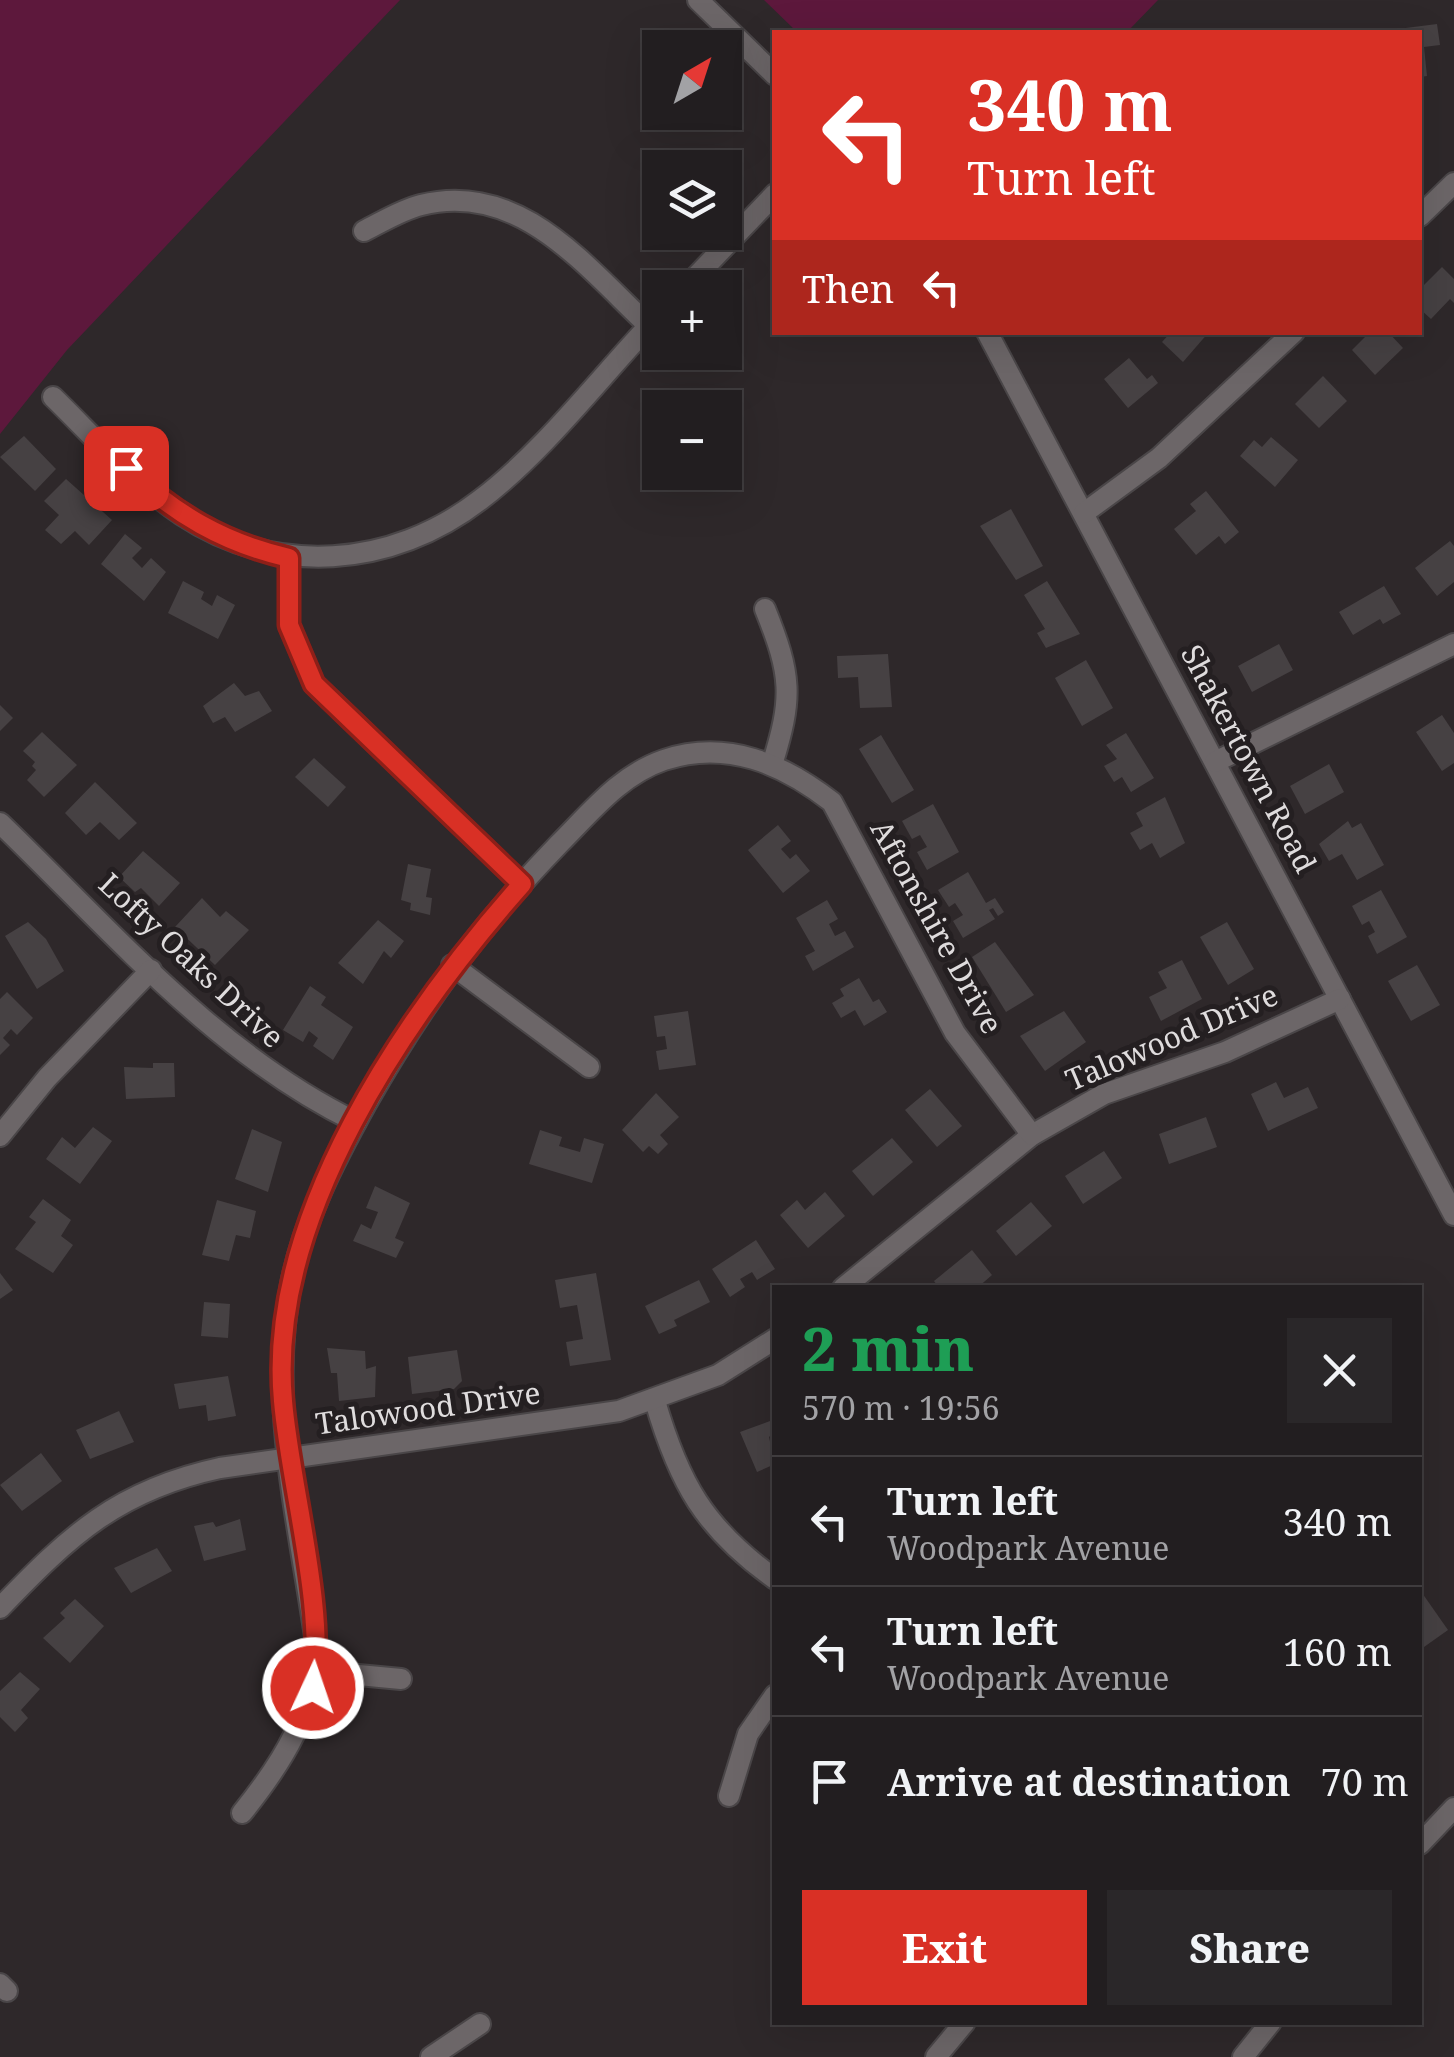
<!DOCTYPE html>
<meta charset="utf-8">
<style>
:root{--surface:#221e20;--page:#2a2729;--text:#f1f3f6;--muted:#a2a2a5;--line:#3f3c3e;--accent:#d93025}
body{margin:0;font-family:"Noto Serif",serif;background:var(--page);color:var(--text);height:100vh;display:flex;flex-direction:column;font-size:38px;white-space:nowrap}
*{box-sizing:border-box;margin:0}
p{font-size:32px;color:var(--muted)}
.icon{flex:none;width:55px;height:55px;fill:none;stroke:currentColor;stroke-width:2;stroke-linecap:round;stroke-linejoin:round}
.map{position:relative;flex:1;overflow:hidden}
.panel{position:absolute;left:772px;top:1285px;width:650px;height:740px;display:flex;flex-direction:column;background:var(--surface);border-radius:0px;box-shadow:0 10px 40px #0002,0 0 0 2px var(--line)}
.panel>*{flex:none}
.hud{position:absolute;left:772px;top:30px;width:650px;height:305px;border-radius:0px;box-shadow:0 10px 40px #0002,0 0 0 2px var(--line);background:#d93025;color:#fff;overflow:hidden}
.needle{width:65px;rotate:39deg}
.fabs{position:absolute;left:642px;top:30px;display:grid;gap:20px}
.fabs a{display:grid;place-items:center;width:100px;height:100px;border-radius:0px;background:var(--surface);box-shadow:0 10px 40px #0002,0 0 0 2px var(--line);font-size:50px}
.pin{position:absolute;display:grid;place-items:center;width:85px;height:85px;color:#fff;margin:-42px;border-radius:20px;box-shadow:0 5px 15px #0006}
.me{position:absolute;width:110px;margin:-55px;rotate:3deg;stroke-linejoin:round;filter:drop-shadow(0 0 8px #0008)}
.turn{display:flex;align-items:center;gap:35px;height:210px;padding:0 30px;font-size:45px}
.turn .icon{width:130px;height:130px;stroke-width:2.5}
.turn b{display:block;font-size:70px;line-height:85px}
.then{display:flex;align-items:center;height:95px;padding:0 30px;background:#0003;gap:20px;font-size:38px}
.round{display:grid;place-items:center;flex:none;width:105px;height:105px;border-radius:0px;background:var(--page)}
.summary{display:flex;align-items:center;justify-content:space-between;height:170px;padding:0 30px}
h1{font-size:60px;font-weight:800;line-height:75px;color:#1e9e55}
.action{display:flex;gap:20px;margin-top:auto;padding:20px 30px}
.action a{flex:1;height:115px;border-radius:0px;background:var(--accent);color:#fff;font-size:40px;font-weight:800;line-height:115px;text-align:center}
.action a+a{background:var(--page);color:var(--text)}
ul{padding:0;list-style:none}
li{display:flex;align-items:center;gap:30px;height:130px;padding:0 30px;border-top:2px solid var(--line)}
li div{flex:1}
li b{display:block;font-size:38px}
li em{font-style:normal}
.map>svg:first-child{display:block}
.green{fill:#5d183c}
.building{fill:#464143}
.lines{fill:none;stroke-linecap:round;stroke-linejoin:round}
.minor-casing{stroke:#4a4648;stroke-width:24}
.minor{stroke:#6c6668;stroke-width:20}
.route-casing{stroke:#8d1f18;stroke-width:25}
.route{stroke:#d93025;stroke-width:18}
.labels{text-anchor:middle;stroke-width:10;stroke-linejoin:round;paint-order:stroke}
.street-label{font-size:30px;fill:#dfdcdd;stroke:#241f21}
</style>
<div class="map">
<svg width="1454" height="2057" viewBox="0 0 1454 2057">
<rect width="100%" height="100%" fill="#2e282a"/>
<!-- green -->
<g class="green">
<polygon points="0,0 400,0 67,350 0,434"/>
<polygon points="764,0 1158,0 1127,32 797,32"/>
</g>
<!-- building -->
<g class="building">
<polygon points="1437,24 1440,45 1424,47 1427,76 1420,77 1420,32 1390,30"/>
<polygon points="1442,267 1454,279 1454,303 1450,299 1431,319 1420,309 1420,289"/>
<polygon points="1171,332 1209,332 1183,362 1162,342"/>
<polygon points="1370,332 1388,332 1403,348 1375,375 1352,350"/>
<polygon points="1129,358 1147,379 1152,375 1158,383 1128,408 1104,379"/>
<polygon points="1323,376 1347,401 1319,428 1295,404"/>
<polygon points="24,436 56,469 35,491 0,457"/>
<polygon points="1271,437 1298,460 1275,487 1240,456 1254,440 1262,447"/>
<polygon points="66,479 112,520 89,545 75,531 61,544 45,530 59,515 44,501"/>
<polygon points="1206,491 1239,532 1225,544 1219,536 1196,555 1174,529 1196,511 1190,504"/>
<polygon points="1011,509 1043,566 1016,580 980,526"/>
<polygon points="125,534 142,548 132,558 142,568 151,558 166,572 144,601 101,564"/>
<polygon points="1450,541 1454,546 1454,582 1437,596 1415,568"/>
<polygon points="183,581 204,592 201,599 212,606 217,595 235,605 218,639 168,613"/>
<polygon points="1047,581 1080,634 1046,648 1037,633 1045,629 1024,595"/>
<polygon points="1384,586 1401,614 1383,624 1380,619 1353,635 1339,612"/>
<polygon points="1279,644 1293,670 1252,692 1238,666"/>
<polygon points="888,654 892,707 860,708 858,677 838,678 837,656"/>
<polygon points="1086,660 1113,708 1082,726 1055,678"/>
<polygon points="234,683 245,696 259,691 272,711 235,732 225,717 213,723 203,706"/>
<polygon points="0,705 13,718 0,731"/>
<polygon points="1442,715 1454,733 1454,763 1442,771 1416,732"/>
<polygon points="42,732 77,765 44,797 27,780 36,770 32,766 35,762 23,751"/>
<polygon points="1126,733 1154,778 1131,792 1122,777 1114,782 1104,766 1117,759 1106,745"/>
<polygon points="881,735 914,790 892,803 859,749"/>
<polygon points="314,758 346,787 328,807 295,777"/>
<polygon points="1329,764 1344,792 1305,814 1290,786"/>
<polygon points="95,782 137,823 119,840 100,822 86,835 65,813"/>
<polygon points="1165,797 1185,843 1160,858 1152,843 1140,850 1130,833 1143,826 1136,813"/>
<polygon points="933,804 959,852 927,870 917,852 927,847 920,835 912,839 902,821"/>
<polygon points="1348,821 1352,828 1361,823 1384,865 1357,880 1342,854 1329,861 1319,844"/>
<polygon points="778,825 791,841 781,849 790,859 796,854 810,871 783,893 748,850"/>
<polygon points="143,851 180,883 159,906 141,888 135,892 119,877"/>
<polygon points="408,864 431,869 426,897 432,898 430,915 410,910 411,903 401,900"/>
<polygon points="968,872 986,903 995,898 1004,912 998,916 993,908 989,910 995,919 963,938 953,921 963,915 955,903 949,907 938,890"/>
<polygon points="1381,890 1407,937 1377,954 1368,936 1375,932 1369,921 1362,925 1352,906"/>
<polygon points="202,898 220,917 226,911 249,930 215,965 175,927"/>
<polygon points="827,900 838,919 829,924 835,936 845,931 854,947 813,971 805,956 815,951 796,918"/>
<polygon points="378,920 404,941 391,958 384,951 363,984 338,963"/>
<polygon points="28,922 46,939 64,971 37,989 5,936"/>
<polygon points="1227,922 1254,969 1228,985 1200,937"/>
<polygon points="995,942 1034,995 1006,1012 972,957"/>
<polygon points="1182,960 1202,999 1161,1021 1149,997 1167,988 1158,972"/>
<polygon points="1417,965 1440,1005 1411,1021 1388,981"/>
<polygon points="859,978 873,1002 879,999 887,1012 864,1026 855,1010 841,1018 832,1003 844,996 840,989"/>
<polygon points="310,986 326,997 321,1005 353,1027 333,1060 313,1046 318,1038 309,1031 303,1042 283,1030"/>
<polygon points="7,992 33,1018 17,1035 11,1029 3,1038 10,1045 0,1055 0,999"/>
<polygon points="688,1011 696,1065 659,1070 656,1051 667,1049 665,1036 657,1037 654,1016"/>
<polygon points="1064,1011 1086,1042 1045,1071 1020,1036"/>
<polygon points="153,1063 174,1063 175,1097 126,1099 124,1067 153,1068"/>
<polygon points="1276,1082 1284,1098 1308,1087 1318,1108 1268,1131 1251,1094"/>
<polygon points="930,1089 962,1126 937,1147 905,1110"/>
<polygon points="656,1093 679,1117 660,1135 668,1144 658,1154 649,1146 643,1152 622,1130"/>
<polygon points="1206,1117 1217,1147 1169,1164 1159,1134"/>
<polygon points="93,1127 112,1141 80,1184 46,1159 62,1137 75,1148"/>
<polygon points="252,1129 282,1142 268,1192 235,1179"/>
<polygon points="540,1130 562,1137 559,1146 580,1152 584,1138 604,1144 592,1183 529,1164"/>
<polygon points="892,1138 913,1162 873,1196 852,1171"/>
<polygon points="1104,1151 1122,1178 1083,1204 1065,1176"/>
<polygon points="375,1186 410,1203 395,1238 404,1242 396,1258 353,1241 361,1224 371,1229 378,1212 366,1208"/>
<polygon points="825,1192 845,1216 808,1248 780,1215 797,1200 805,1210"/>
<polygon points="43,1199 71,1220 61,1236 73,1245 53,1273 15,1249 36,1222 29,1217"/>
<polygon points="217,1200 256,1211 250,1238 236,1235 229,1261 202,1255"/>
<polygon points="1031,1202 1052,1226 1016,1256 996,1231"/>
<polygon points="756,1240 775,1269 757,1280 752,1272 740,1279 745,1287 730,1297 712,1269"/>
<polygon points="972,1250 992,1275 977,1288 939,1288 934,1281"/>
<polygon points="0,1273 13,1290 0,1299"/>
<polygon points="596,1273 611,1360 570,1366 566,1342 583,1339 577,1305 560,1308 555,1280"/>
<polygon points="699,1280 710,1302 674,1320 677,1326 659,1334 645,1306"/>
<polygon points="204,1302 230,1304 228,1338 201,1336"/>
<polygon points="327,1348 365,1351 366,1369 376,1366 375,1397 339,1401 337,1373 331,1373"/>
<polygon points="457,1350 462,1381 454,1389 412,1394 408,1357"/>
<polygon points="228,1376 236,1416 208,1421 206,1405 179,1409 174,1384"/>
<polygon points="119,1411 134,1442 90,1459 76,1430"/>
<polygon points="770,1421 775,1431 769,1437 775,1464 757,1472 740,1432"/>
<polygon points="41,1453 62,1481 22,1511 0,1485"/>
<polygon points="240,1519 246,1550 204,1561 194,1526 213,1522 216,1527"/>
<polygon points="157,1548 172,1571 131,1593 114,1568"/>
<polygon points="1420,1590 1448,1630 1424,1647 1420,1641"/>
<polygon points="75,1599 104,1626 70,1663 43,1638 65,1618 60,1613"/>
<polygon points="20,1672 40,1689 21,1710 28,1718 15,1732 0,1717 0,1691"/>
</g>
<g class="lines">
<!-- minor casing -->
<g class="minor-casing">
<g id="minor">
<polyline points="698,0 775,75"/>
<polyline points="1420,216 1454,183"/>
<path d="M364 231C382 222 401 210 421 205 519 180 585 266 649 326"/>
<polyline points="685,288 775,194"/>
<polyline points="987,332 1454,1215"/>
<path d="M53 397C94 437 134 483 182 515 275 577 392 568 480 500 546 450 603 373 660 314"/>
<polyline points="1084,513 1159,458 1294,332"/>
<polyline points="289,558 289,625 314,684 522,884"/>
<path d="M765 609C792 676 793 697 772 765"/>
<polyline points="1215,762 1454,644"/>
<path d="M0 823C112 931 215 1053 356 1122"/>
<polyline points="452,965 589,1067"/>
<polyline points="0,1136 47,1078 151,970"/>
<polyline points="843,1288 1032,1135 1104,1094 1225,1052 1340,999"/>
<path d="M655 1401C679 1483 704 1528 775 1579"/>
<path d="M0 1608C70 1535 118 1490 220 1468L619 1411 718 1375 775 1339"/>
<polyline points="316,1671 401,1679"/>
<polyline points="729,1796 748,1734 775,1695"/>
<path d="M242 1813C283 1762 315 1712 316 1644 300 1528 267 1402 291 1284 304 1219 334 1162 366 1104 424 1002 478 928 559 844 591 812 620 775 664 760 727 739 783 764 832 802L955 1033 1032 1135"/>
<polyline points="1420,1844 1454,1808"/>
<polyline points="0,1984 7,1991"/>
<polyline points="431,2057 480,2024"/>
<polyline points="936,2057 965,2022"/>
<polyline points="1243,2057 1271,2022"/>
</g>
</g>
<!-- minor -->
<use href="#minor" class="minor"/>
</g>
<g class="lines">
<!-- route casing -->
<g class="route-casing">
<path id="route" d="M126 468C174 514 224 543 289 558V625L314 684 522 884C406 1015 266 1218 283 1401 290 1485 326 1609 313 1688"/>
</g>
<!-- route -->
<use href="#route" class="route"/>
</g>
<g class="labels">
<!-- street labels -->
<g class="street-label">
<text transform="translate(1248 759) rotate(62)" y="10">Shakertown Road</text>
<text transform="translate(936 927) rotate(61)" y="10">Aftonshire Drive</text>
<text transform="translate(191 961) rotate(43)" y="10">Lofty Oaks Drive</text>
<text transform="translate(1172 1038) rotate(-23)" y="10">Talowood Drive</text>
<text transform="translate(428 1409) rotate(-8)" y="10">Talowood Drive</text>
</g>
</g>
</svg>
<div class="fabs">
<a><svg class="needle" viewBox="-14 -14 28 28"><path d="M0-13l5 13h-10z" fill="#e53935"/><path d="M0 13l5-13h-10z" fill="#a2a2a5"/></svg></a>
<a><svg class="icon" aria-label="layers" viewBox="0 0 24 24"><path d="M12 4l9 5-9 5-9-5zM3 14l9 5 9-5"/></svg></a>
<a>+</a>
<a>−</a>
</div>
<div class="pin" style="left:126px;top:468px;background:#d93025"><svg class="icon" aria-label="arrive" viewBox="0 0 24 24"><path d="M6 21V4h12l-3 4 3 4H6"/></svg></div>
<svg class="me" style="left:313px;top:1688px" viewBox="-20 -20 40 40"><circle r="17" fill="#d93025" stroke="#fff" stroke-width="3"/><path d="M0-11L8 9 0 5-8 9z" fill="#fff"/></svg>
<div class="hud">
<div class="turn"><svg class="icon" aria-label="left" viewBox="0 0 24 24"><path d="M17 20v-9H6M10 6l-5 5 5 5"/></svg><div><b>340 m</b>Turn left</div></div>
<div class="then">Then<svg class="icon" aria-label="left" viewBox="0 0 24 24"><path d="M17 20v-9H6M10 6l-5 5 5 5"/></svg></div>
</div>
<section class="panel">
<div class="summary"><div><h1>2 min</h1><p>570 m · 19:56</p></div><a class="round"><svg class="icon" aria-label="close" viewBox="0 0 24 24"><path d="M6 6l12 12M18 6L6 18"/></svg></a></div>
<ul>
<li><svg class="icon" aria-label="left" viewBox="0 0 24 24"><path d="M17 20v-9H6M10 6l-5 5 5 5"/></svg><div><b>Turn left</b><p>Woodpark Avenue</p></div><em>340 m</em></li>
<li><svg class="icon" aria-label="left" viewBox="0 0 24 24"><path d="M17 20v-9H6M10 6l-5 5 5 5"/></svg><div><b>Turn left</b><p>Woodpark Avenue</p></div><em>160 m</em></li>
<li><svg class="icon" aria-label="arrive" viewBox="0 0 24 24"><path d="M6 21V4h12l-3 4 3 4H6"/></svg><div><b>Arrive at destination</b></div><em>70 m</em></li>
</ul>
<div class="action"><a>Exit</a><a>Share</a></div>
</section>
</div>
